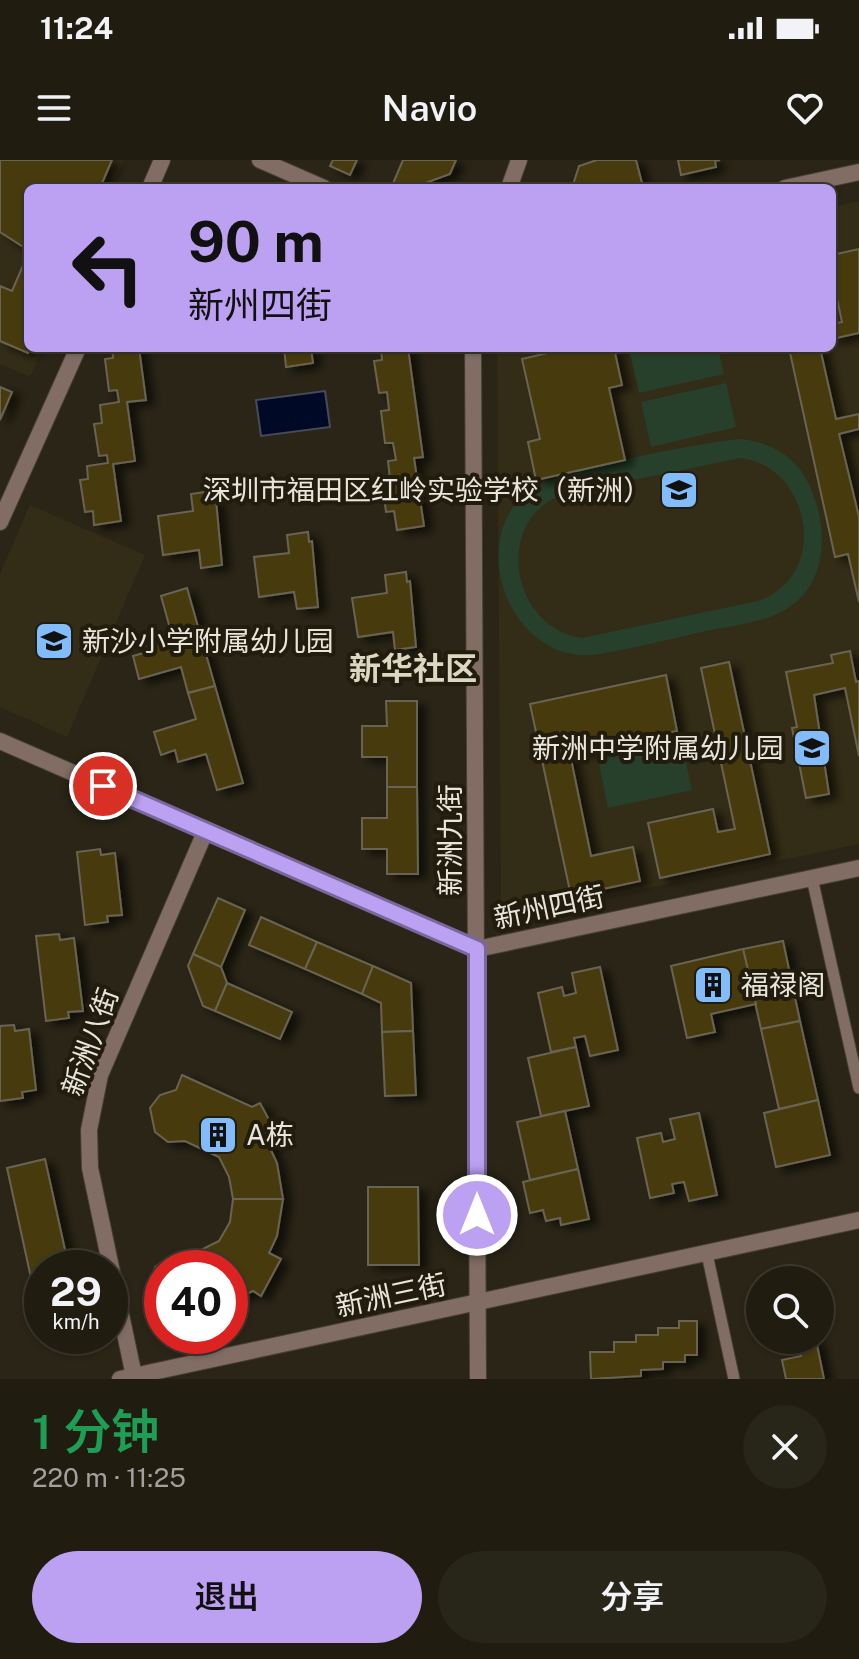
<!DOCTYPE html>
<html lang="zh">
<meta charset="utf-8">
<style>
:root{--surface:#201c10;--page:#282519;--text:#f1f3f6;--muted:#a2a19f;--line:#3d3a30;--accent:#bca0f2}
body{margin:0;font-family:"Public Sans","Noto Sans SC",sans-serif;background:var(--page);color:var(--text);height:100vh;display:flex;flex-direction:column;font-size:30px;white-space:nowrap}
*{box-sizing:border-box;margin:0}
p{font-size:26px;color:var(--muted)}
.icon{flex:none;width:44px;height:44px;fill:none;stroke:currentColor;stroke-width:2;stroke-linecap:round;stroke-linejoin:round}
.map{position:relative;height:1219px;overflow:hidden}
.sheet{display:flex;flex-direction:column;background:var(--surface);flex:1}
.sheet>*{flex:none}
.banner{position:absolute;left:24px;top:24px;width:812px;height:168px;border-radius:12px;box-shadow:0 2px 6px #0004,0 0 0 2px var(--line);background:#bca0f2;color:#111;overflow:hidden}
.tools{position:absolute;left:746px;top:1106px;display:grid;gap:16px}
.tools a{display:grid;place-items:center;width:88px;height:88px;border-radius:50%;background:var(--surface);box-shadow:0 2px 6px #0004,0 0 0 2px var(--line);font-size:40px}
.speed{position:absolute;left:24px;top:1090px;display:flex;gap:16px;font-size:40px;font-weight:700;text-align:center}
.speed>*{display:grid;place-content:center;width:104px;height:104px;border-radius:50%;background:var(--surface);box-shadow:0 2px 6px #0004,0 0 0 2px var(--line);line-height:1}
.speed small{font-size:20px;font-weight:400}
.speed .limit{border:12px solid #d22;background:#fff;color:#111}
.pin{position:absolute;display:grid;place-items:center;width:68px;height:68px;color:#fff;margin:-34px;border:4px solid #fff;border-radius:50%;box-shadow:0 2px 8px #0007}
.me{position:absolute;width:88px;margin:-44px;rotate:0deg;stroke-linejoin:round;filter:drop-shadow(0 0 6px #0008)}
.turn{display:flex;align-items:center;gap:28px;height:168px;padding:0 32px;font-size:36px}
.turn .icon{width:104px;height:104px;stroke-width:2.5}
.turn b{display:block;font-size:56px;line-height:68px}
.round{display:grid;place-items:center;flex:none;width:84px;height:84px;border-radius:42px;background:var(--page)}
.overview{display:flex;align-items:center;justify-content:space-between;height:136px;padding:0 32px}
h1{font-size:48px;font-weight:600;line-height:60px;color:#1e9e55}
.cta{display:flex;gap:16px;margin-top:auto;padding:16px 32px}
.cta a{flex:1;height:92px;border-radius:48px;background:var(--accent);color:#111;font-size:32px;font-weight:600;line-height:92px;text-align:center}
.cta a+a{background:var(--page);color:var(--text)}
.status{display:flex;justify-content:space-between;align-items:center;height:56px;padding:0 40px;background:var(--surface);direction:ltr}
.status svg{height:22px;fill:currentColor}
header{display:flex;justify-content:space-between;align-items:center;height:104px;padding:0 32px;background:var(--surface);font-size:36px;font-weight:600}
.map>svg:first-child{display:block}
.built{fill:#332c16}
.green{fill:#27402b;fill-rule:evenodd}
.water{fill:#000926;stroke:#464b5c;stroke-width:2}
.building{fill:#473a0b;stroke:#696453;stroke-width:2;filter:url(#shadow)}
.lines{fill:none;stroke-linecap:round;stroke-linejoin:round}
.service-casing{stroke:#454032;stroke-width:13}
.minor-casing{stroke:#454032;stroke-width:18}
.tertiary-casing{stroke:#454032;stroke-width:18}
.service{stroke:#816d64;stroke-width:11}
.minor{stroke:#816d64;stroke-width:16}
.tertiary{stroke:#816d64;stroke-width:16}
.route-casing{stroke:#7a689d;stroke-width:20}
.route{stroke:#bca0f2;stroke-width:14}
.labels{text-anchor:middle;stroke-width:8;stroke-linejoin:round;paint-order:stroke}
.poi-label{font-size:28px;fill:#e8e5db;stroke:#211c0d;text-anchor:start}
.street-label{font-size:28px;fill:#e8e5db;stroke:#211c0d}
.quarter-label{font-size:32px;font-weight:bold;fill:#dcd6c2;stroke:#211c0d}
</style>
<div class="status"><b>11:24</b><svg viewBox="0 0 49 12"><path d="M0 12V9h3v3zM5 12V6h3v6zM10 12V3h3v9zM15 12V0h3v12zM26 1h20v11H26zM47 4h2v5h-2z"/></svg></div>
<header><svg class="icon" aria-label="menu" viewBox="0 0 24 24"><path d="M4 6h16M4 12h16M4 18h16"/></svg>Navio<svg class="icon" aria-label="heart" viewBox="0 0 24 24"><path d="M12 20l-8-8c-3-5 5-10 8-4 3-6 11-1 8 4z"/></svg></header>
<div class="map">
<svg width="859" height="1219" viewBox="0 0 859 1219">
<defs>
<filter id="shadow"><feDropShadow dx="8" dy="4.5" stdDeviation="4" flood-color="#0009"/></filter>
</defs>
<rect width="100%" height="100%" fill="#2a2516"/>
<!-- built -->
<g class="built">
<polygon points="0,0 124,0 112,28 28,28 28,188 43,188 30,217 0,204"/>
<polygon points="859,41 859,684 501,759 497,188 832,188 832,47"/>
<polygon points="30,345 145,395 67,577 0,547 0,414"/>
</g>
<!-- green -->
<g class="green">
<polygon points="718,188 724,214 639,233 629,189"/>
<polygon points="726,223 736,267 651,287 641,242"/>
<path d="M741 279C775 283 801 300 813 334 830 377 825 433 777 454 754 464 726 467 701 472 667 480 634 488 600 494 512 509 463 382 529 330 555 310 704 282 741 279ZM741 298C812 307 830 417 758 441L582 478C510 468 492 357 565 334Z"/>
<polygon points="681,580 692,630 608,648 598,598"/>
</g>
<!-- water -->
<polygon class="water" points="325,231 330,267 261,276 256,240"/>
<!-- building -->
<g class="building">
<polygon points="0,0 112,0 100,28 28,28 28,90 0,72"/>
<polygon points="333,0 357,0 350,15 330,6"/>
<polygon points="403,0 456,0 450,14 412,28 391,28"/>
<polygon points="597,0 636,0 642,23 617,28 606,28 605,24 572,28 579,6"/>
<polygon points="678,0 720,0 715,1 716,7 681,15"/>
<polygon points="859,89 859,173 832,179 832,164 842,162 832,115 832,95"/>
<polygon points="28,94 30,188 28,193 0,181 0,126 12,131"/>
<polygon points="112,188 139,188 146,240 127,242 135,301 113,304 121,361 94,365 93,351 85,352 80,320 88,319 87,306 108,303 107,295 99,296 94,264 102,263 100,245 119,242 117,230 109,231 105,199 113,198"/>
<polygon points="276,188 311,188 313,203 286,207 284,188"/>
<polygon points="381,188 408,188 423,297 414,298 424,366 397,370 394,351 386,352 382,320 390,319 388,301 396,300 393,283 385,283 381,251 389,250 387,232 379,233 374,201 382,200"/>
<polygon points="569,188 601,188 601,191 614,188 622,225 609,228 625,300 536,320 528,282 540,279 522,199"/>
<polygon points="789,188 820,188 836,259 859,254 859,269 839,274 859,357 859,442 848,394 835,397"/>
<polygon points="0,227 12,232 0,260"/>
<polygon points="212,331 213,340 216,340 222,405 201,408 199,390 163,395 158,356 193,351 191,334"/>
<polygon points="308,372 309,382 312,381 318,447 297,449 294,432 259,437 254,397 289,393 287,375"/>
<polygon points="406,412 407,422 410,421 416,487 395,490 393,472 358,477 352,438 387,433 385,415"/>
<polygon points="187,428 215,526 188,533 181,507 139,519 133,496 147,492 143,480 171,472 161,436"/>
<polygon points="850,491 856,522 859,521 859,596 845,528 814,535 829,634 806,638 792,568 797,567 786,512 833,503 831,495"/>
<polygon points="729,502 770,694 660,718 648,663 713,649 718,672 735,669 701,508"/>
<polygon points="666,515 677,571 570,594 591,696 633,687 640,721 571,736 530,544"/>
<polygon points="215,526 243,623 217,630 206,594 178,602 175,590 161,595 154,572 196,559 188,533"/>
<polygon points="386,541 417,541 417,627 387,627 387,597 362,597 362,566 387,566"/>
<polygon points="387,627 417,627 418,714 387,714 387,689 362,689 362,658 387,658"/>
<polygon points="100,689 101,695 115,693 122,755 107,756 108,762 85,765 77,692"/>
<polygon points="218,738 245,750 221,807 193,794"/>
<polygon points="261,757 317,782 305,809 249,785"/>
<polygon points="59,774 60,780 74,778 83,851 68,852 69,858 46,861 36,776"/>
<polygon points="783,781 800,861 761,869 743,789"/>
<polygon points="317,782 373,806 362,834 305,809"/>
<polygon points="743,789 756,844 711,854 715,872 687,878 671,806"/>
<polygon points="193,794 221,807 227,823 215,851 203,846 188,806"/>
<polygon points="373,806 411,823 413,871 382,872 381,843 362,834"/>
<polygon points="600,807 618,890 590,896 585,876 574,878 576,887 551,892 538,833 562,827 564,836 576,833 572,813"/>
<polygon points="227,823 292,852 280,879 215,851"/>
<polygon points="800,861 818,940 779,949 761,869"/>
<polygon points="14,865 15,871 29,869 36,930 22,932 23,938 0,941 0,866"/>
<polygon points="413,871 416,935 385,936 382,872"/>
<polygon points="576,887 589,946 541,956 528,898"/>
<polygon points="182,915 252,947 260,943 280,980 269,986 277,1003 283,1039 233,1039 229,1017 219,997 185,981 168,982 155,972 150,948 160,935 176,930"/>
<polygon points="818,940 830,995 776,1007 764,953"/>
<polygon points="565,951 578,1009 530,1020 517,962"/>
<polygon points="699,953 717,1035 689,1041 684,1022 672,1024 674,1033 650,1038 637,978 661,973 663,982 675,979 670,959"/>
<polygon points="45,999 69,1108 42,1108 40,1159 7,1008"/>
<polygon points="578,1009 589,1059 561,1065 560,1058 546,1061 543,1050 530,1053 523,1022"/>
<polygon points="368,1027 418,1027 419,1105 368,1105"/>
<polygon points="233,1039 283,1039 277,1076 269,1093 281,1099 261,1136 253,1131 230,1142 230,1108 162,1108 161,1144 151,1131 155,1107 169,1097 185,1098 219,1081 230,1062"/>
<polygon points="679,1161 697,1161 697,1195 685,1195 685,1202 663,1202 663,1209 641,1210 641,1216 591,1219 590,1192 614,1192 614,1182 636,1182 636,1175 658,1175 658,1168 679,1168"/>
<polygon points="778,1180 816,1180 824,1219 786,1219 782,1200 801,1196 798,1184 779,1188"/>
</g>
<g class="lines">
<!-- service casing -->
<g class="service-casing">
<g id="service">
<polyline points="812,718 859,928"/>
<polyline points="707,1094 734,1219"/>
</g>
</g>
<!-- minor casing -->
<g class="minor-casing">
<g id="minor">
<polyline points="260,0 324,28"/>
<polyline points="150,28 162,0"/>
<polyline points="785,28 859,12"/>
<polyline points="0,362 78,188"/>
<polyline points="0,581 477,789 859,708"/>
<polyline points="134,1216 90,1008 89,970 100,915 206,670"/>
</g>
</g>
<!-- tertiary casing -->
<g class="tertiary-casing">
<g id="tertiary">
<polyline points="509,28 519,0"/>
<polyline points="473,188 478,1219"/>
<polyline points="120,1219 859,1060"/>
</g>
</g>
<!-- service -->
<use href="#service" class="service"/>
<!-- minor -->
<use href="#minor" class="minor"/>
<!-- tertiary -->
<use href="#tertiary" class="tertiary"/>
</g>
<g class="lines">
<!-- route casing -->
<g class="route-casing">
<polyline id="route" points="103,626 477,789 477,1055"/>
</g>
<!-- route -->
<use href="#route" class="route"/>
</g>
<!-- icons -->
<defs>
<g id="school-square" transform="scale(2)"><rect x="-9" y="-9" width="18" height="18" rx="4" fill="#82bcfa" stroke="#211c0d"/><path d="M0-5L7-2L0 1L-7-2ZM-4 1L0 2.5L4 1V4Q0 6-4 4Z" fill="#111"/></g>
<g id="building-square" transform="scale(2)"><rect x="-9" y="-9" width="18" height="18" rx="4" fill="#82bcfa" stroke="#211c0d"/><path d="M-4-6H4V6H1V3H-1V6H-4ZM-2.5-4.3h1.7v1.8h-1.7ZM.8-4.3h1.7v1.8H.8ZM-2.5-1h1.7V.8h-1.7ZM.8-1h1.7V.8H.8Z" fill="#111"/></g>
</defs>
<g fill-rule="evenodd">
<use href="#school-square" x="679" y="330"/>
<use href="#school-square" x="54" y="481"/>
<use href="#school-square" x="812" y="588"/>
<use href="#building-square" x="713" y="825"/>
<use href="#building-square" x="218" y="975"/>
</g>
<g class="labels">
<!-- poi labels -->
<g class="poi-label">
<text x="651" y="340" text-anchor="end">深圳市福田区红岭实验学校（新洲）</text>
<text x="82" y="491">新沙小学附属幼儿园</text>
<text x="784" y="598" text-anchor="end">新洲中学附属幼儿园</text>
<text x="741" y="835">福禄阁</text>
<text x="246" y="985">A栋</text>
</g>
<!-- street labels -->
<g class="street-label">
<text transform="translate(450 680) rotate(-90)" y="10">新洲九街</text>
<text transform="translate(549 747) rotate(-12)" y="10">新州四街</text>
<text transform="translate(90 882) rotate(-70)" y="10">新洲八街</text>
<text transform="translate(391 1135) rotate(-12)" y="10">新洲三街</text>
</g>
<!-- quarter labels -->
<g class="quarter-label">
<text x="413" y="520">新华社区</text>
</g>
</g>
</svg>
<div class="tools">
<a><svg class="icon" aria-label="search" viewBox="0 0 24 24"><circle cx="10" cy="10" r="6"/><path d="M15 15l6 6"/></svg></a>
</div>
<div class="speed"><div>29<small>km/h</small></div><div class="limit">40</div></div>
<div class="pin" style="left:103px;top:626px;background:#d93025"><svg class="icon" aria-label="arrive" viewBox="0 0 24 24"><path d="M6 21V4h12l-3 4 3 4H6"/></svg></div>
<svg class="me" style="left:477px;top:1055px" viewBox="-20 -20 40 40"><circle r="17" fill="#bca0f2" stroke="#fff" stroke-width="3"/><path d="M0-11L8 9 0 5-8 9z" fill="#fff"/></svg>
<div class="banner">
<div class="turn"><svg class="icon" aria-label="left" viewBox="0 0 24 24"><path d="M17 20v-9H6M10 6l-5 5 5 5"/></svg><div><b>90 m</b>新州四街</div></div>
</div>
</div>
<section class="sheet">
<div class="overview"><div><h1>1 分钟</h1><p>220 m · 11:25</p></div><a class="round"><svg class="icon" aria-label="close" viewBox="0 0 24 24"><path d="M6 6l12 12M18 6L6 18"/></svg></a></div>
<div class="cta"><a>退出</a><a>分享</a></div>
</section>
